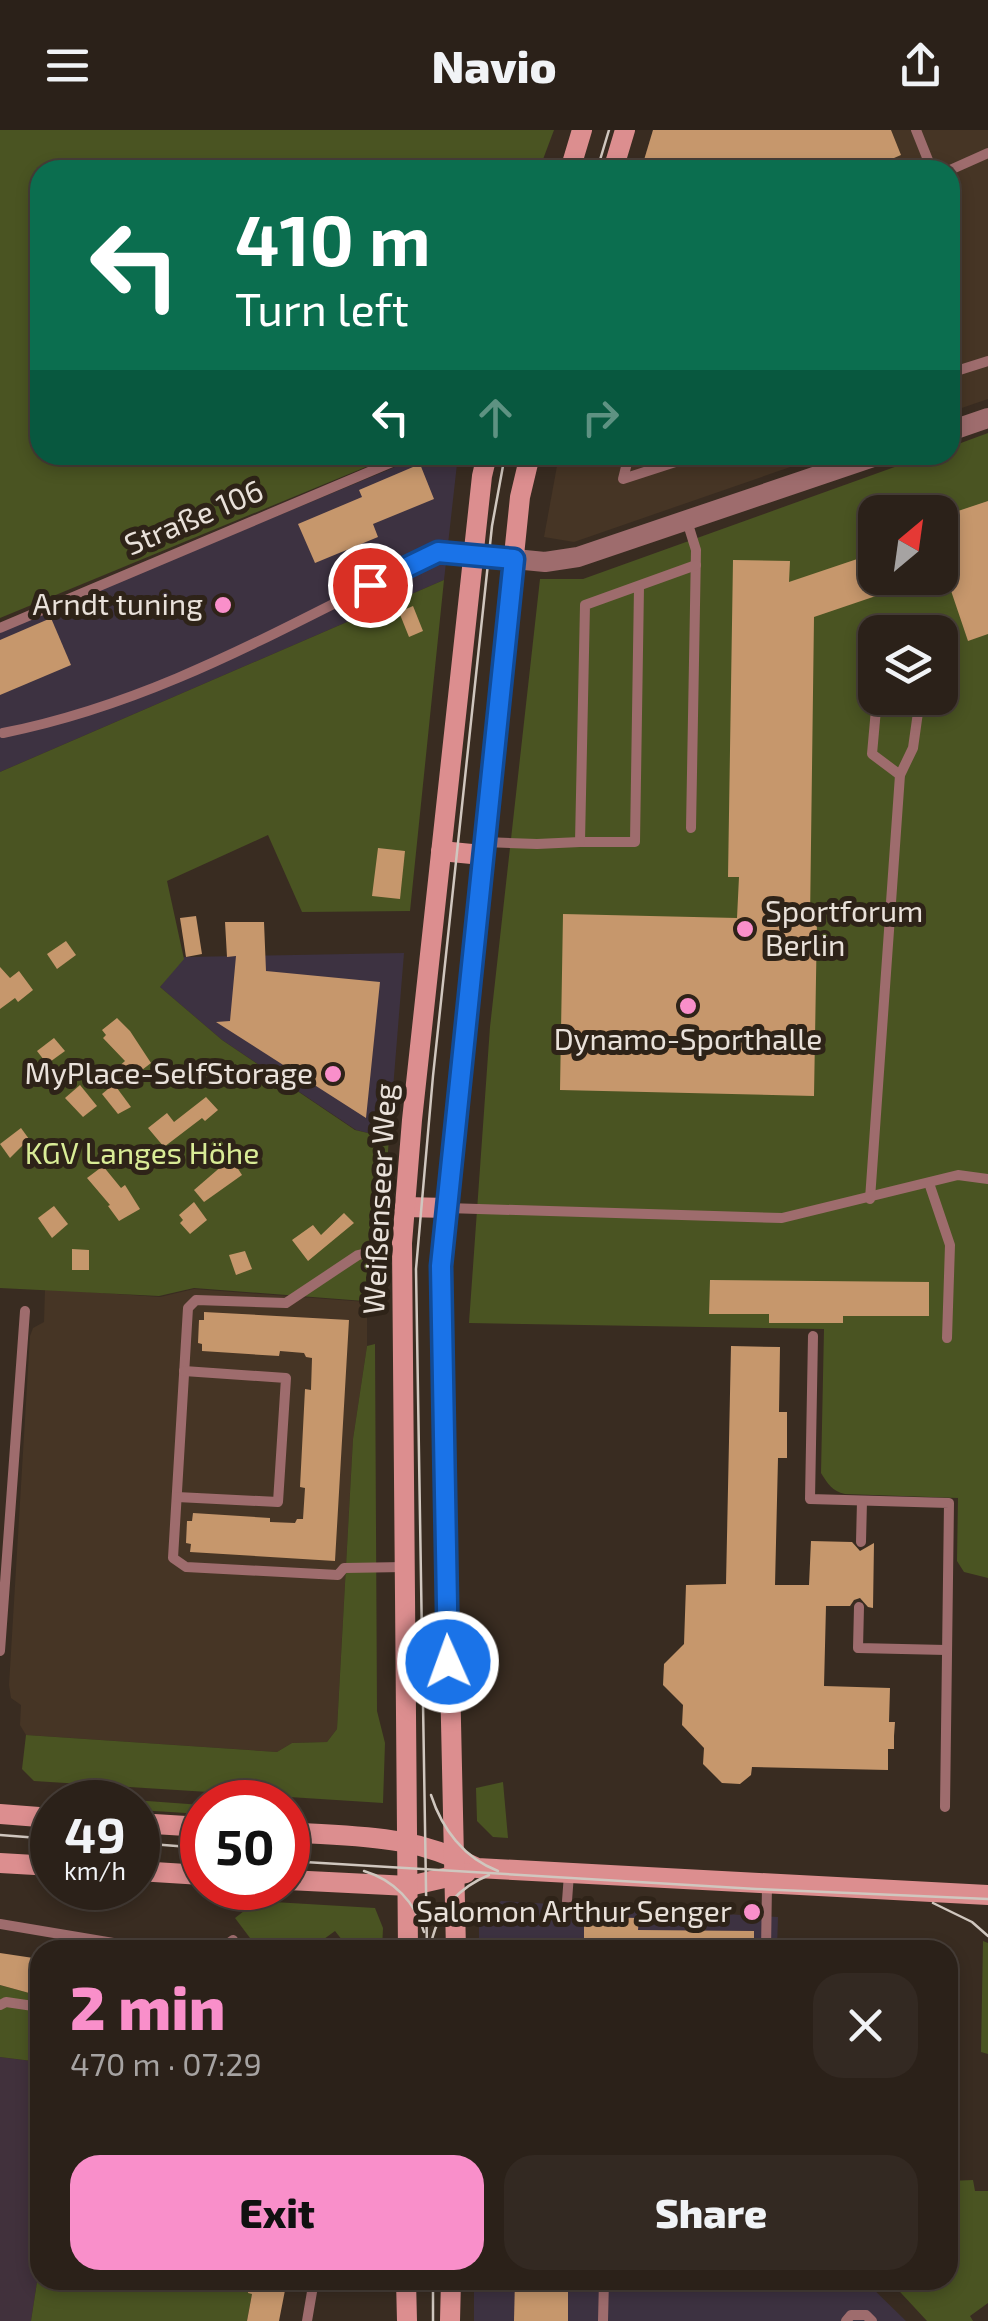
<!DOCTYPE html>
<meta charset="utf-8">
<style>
:root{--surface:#2b2119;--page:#332922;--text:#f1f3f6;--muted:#a6a3a2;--line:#473e38;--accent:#f98fca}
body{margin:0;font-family:"Exo 2",sans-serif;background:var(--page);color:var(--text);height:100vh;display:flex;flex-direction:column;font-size:38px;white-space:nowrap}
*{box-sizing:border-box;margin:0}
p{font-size:32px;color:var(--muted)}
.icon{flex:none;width:55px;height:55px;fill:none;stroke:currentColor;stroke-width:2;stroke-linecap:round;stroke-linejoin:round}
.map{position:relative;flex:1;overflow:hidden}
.panel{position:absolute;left:30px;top:1810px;width:928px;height:350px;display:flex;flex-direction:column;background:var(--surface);border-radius:30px;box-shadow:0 5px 15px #0003,0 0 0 2px var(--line)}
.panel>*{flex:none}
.top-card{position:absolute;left:30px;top:30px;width:930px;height:305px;border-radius:30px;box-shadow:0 5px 15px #0003,0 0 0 2px var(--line);background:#0b6e4f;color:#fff;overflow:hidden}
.needle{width:65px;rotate:29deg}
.controls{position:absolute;left:858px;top:365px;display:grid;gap:20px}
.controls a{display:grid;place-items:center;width:100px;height:100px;border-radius:20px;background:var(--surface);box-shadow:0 5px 15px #0003,0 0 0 2px var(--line);font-size:50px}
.speed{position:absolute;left:30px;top:1650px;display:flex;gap:20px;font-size:50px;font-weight:700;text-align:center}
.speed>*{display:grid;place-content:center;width:130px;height:130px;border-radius:50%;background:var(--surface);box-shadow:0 5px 15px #0003,0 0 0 2px var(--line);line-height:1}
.speed small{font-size:25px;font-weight:400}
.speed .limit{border:15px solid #d22;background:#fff;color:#111}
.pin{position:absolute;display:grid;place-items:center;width:85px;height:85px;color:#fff;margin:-42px;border:5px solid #fff;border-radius:50%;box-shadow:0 2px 10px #0007}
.me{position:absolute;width:110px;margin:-55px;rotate:358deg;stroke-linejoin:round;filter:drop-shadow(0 0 8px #0008)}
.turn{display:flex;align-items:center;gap:35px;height:210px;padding:0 40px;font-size:45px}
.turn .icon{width:130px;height:130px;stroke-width:2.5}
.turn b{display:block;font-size:70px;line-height:85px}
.lanes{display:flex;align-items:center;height:95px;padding:0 40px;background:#0003;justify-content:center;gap:50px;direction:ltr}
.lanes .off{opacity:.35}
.round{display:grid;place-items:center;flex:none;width:105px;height:105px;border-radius:30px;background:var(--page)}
.headline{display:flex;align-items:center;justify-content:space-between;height:170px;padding:0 40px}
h1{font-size:60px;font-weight:800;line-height:75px;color:var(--accent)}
.cta{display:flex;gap:20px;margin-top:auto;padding:20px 40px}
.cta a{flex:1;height:115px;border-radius:30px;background:var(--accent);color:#111;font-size:40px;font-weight:800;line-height:115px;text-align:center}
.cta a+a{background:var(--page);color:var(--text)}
header{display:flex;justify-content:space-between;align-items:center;height:130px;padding:0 40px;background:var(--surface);font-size:45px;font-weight:800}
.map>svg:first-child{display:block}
.commercial{fill:#3d3241}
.built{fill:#463525}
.education{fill:#41313c}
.green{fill:#4a5422;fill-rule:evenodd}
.building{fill:#c6976c}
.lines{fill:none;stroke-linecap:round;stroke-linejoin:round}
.lane{stroke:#9e6c6d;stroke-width:10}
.street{stroke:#9e6c6d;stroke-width:20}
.secondary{stroke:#dc8e8f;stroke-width:20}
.tram{stroke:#d0c7bf;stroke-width:2.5}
.route-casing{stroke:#114b97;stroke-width:25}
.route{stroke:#1a73e8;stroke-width:18}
.poi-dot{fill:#f98fca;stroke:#2e2318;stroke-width:4}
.labels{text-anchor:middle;stroke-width:10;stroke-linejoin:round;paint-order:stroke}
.street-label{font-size:30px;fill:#e9e1da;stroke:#2e2318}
.poi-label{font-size:30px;fill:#e9e1da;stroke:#2e2318;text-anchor:end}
.park-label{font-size:30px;fill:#d9ec96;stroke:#2e2318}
</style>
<header><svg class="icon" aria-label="menu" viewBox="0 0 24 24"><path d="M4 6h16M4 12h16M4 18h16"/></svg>Navio<svg class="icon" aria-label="share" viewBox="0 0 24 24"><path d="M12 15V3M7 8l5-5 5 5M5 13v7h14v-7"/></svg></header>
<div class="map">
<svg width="988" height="2191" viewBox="0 0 988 2191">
<rect width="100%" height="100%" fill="#392c21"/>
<!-- commercial -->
<g class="commercial">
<polygon points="424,325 458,325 444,450 0,642 0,501"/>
<polygon points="404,823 389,1008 356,1000 222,910 160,857 184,827"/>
<polygon points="501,1771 778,1787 777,1820 479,1820 479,1791"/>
<polygon points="474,2150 864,2150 906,2191 474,2191"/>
</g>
<!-- built -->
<g class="built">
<polygon points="653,0 988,0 988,269 950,282 950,40 641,40"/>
<polygon points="559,325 825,325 574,412 544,407"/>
<polygon points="45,1159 160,1167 194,1159 367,1172 367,1216 353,1309 337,1599 327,1612 292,1613 277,1622 26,1605 20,1595 21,1575 11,1568 9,1555 30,1206 33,1198 44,1192"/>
</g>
<!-- education -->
<polygon class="education" points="0,1927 40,1932 40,2133 31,2191 0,2191"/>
<!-- green -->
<g class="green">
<polygon points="0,0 554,0 539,40 40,40 40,325 395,325 0,488"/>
<path d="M988 303V1448L964 1442 957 1431 958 1368 845 1364C832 1361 828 1354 821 1343L824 1199 469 1193 490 897 540 449H583L928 325H950V317ZM875 382H940V448H875ZM875 502H940V568H875Z"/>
<polygon points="444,450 410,781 302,782 268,705 167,751 184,829 160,857 222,910 355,1000 389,1008 377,1172 194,1158 159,1166 0,1158 0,642"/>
<polygon points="375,1214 377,1581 385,1613 383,1673 34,1651 22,1639 26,1605 277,1622 292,1613 327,1612 337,1599 353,1309 367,1216"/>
<polygon points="503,1652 508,1708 493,1707 477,1691 476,1658"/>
<polygon points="79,1666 202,1675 202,1684 138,1680 138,1672 69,1672"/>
<polygon points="257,1771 375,1778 383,1798 382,1820 350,1820 335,1801 309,1820 259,1820 235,1788"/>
<polygon points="983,1811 988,1813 988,1924 981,1922"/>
<polygon points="0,1855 40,1866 40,1932 0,1927"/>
<polygon points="973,2050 975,2061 988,2061 988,2173 970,2186 973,2191 927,2191 889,2150 948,2150 948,2108 953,2104 948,2092 949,2051"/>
<polygon points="40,2133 40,2150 214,2153 215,2150 250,2150 252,2164 247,2191 31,2191"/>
</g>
<!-- building -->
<g class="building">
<polygon points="653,0 891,0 901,25 866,40 641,40"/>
<polygon points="420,334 434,369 373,394 378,407 315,433 298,394 362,367 359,360"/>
<polygon points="988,371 988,504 968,511 945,443 940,445 940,387"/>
<polygon points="875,423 875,448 923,448 923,450 814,487 810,790 817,790 814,966 560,960 563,784 737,788 739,747 728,747 733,430 790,431 789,452"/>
<polygon points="413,476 423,501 409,507 399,482"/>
<polygon points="51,488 71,535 0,565 0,510"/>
<polygon points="378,718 405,721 400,769 372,766"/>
<polygon points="196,786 202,824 186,827 180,788"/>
<polygon points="225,792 264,792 266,841 380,852 366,988 216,892 230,891 236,826 227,827"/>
<polygon points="66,811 76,825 57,839 47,824"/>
<polygon points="0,837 10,848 19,841 33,860 18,872 15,868 0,879"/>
<polygon points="117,888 130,901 151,933 125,953 115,940 125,931 103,908 106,905 102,900"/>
<polygon points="54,908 65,921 47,934 37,921"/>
<polygon points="114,954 131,977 118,984 102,964"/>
<polygon points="80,955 97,976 83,987 65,968"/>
<polygon points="206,967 218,980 205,991 202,988 164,1017 148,998 167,983 174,992"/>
<polygon points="21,998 29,1009 10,1028 0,1014"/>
<polygon points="231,1028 242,1045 204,1072 194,1060"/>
<polygon points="103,1036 121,1058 125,1055 140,1079 119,1091 108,1076 110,1075 87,1048"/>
<polygon points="194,1072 207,1090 190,1104 180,1093 183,1090 179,1085"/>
<polygon points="54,1076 68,1094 52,1108 38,1088"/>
<polygon points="344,1083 354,1093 308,1131 292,1110 313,1095 321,1105"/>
<polygon points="72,1119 89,1120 89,1140 72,1140"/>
<polygon points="245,1121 252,1139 236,1145 229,1125"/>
<polygon points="710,1150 929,1152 929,1186 843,1186 843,1193 769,1193 769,1184 709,1184"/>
<polygon points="204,1182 349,1190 335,1431 190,1422 191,1414 186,1413 187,1391 192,1391 193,1383 270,1388 270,1392 295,1393 297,1389 303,1389 305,1358 300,1357 305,1259 311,1260 312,1228 306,1227 304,1223 280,1221 279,1226 202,1221 202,1214 198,1213 199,1190 204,1190"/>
<polygon points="731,1216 780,1217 779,1282 787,1282 787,1328 778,1328 775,1455 809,1455 811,1411 852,1412 860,1421 874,1413 873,1478 868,1477 860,1468 854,1470 850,1476 826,1476 824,1556 890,1558 889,1592 895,1592 894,1606 894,1619 888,1619 888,1640 752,1637 751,1645 740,1654 722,1653 703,1634 704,1618 682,1595 683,1575 663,1555 664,1534 684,1514 686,1455 726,1454"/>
<polygon points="584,1787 639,1788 638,1800 754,1801 754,1820 584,1820"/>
<polygon points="0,1823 40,1829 40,1866 0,1855"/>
<polygon points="249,2150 287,2150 279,2191 247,2191 252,2164 248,2163"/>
<polygon points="515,2150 568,2150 568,2191 514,2191"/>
</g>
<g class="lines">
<!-- lane -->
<g class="lane">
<polyline points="916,0 932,40"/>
<polyline points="950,40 988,23"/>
<polyline points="950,243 988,231"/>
<polyline points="629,325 623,349 697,325"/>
<polyline points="687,391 696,420 691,698"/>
<polyline points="639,457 635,712 580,712 585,475 696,435"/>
<polyline points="0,498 409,325"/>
<polyline points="877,568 872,624 900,645"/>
<path d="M3 603C164 571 293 491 438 422L474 425"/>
<polyline points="485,712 537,714 580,712"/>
<polyline points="929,1053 950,1115 947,1208"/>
<polyline points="870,1069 900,645 913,618 920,568"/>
<polyline points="447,1078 782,1088 958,1045 988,1049"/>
<polyline points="401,1119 384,1119 358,1125 286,1173 196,1170 188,1178 173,1428 186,1437 338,1445 344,1438 405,1437"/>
<polyline points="813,1206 810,1369 949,1373 945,1677"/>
<polyline points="177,1367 278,1372 286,1248 184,1241"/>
<polyline points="861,1412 862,1371"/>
<polyline points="859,1477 858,1518 946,1520"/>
<polyline points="0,1521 25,1181"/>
<polyline points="567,1771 569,1744"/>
<polyline points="0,1794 155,1820"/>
<polyline points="219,1820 233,1810"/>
<polyline points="766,1820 767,1755"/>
<polyline points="0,1875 6,1872 40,1877"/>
<polyline points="307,2191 314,2150"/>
<polyline points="603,2191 604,2150"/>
<polyline points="846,2191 851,2185 866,2185 872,2191"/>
</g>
<!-- street -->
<g class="street">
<polyline points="950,301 988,288"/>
<polyline points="474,425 545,432 578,427 879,325"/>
</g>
<!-- secondary -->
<g class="secondary">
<polyline points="570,40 582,0"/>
<polyline points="613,40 625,0"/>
<polyline points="441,721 482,725"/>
<polyline points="405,1077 447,1078"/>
<polyline points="0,1684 52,1688"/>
<polyline points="138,1693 202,1697"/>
<path d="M288 1702C360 1707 411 1704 477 1738L988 1765"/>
<polyline points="0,1733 52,1736"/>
<polyline points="138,1741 202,1745"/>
<polyline points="288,1750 409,1756 466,1743"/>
<polyline points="408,1820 402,1113 412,990 482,346 487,325"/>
<polyline points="456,1820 441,1136 520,367 530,325"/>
<polyline points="406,2150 407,2191"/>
<polyline points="450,2191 451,2150"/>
</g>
<!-- tram -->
<g class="tram">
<polyline points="597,40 609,0"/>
<path d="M431 1665C442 1699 464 1728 498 1741"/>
<polyline points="0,1705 52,1709"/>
<polyline points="138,1713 202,1718"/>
<polyline points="288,1731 756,1759 988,1769"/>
<path d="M364 1741C394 1750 415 1772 424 1802"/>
<polyline points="933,1773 972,1792 988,1806"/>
<path d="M432 1809C440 1779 460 1757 489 1745"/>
<polyline points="427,1820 416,1139 433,946 492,396 505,325"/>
<polyline points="433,2191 433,2150"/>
</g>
</g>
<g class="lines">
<!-- route casing -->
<g class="route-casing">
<polyline id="route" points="370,455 438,422 514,429 441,1136 448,1532"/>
</g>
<!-- route -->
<use href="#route" class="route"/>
</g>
<!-- markers -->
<g class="poi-dot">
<circle cx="223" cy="475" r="10"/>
<circle cx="745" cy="799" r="10"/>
<circle cx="688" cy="876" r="10"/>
<circle cx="333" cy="944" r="10"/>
<circle cx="752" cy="1782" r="10"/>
</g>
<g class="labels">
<!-- street labels -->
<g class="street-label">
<text transform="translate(194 388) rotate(-23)" y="10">Straße 106</text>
<text transform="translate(380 1069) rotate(-87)" y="10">Weißenseer Weg</text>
</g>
<!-- poi labels -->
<g class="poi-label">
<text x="203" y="485">Arndt tuning</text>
<text x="765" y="792" text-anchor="start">Sportforum<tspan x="765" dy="34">Berlin</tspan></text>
<text x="688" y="920" text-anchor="middle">Dynamo-Sporthalle</text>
<text x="313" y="954">MyPlace-SelfStorage</text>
<text x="732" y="1792">Salomon Arthur Senger</text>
</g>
<!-- park labels -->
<g class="park-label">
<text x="142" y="1034">KGV Langes Höhe</text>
</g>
</g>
</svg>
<div class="controls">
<a><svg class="needle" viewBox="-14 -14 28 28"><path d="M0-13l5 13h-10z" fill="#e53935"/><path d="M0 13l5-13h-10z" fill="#a6a3a2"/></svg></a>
<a><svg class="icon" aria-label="layers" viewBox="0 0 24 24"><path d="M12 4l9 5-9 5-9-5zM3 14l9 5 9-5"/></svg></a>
</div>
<div class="speed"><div>49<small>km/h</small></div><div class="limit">50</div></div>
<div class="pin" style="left:370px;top:455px;background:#d93025"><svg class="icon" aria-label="arrive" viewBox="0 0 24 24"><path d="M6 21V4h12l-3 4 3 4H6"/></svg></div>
<svg class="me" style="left:448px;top:1532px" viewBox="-20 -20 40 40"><circle r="17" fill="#1a73e8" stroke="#fff" stroke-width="3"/><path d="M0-11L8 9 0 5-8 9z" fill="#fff"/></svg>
<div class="top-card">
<div class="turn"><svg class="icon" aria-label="left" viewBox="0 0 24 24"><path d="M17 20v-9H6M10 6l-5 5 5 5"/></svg><div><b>410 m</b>Turn left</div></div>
<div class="lanes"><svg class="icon" aria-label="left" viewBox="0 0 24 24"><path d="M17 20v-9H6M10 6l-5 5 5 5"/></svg><svg class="icon off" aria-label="ahead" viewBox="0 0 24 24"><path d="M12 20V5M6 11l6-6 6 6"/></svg><svg class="icon off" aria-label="right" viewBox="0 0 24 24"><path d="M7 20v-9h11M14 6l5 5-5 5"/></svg></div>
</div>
<section class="panel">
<div class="headline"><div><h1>2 min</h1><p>470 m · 07:29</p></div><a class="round"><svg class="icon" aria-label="close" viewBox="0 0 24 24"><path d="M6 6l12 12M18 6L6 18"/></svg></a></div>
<div class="cta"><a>Exit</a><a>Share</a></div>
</section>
</div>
